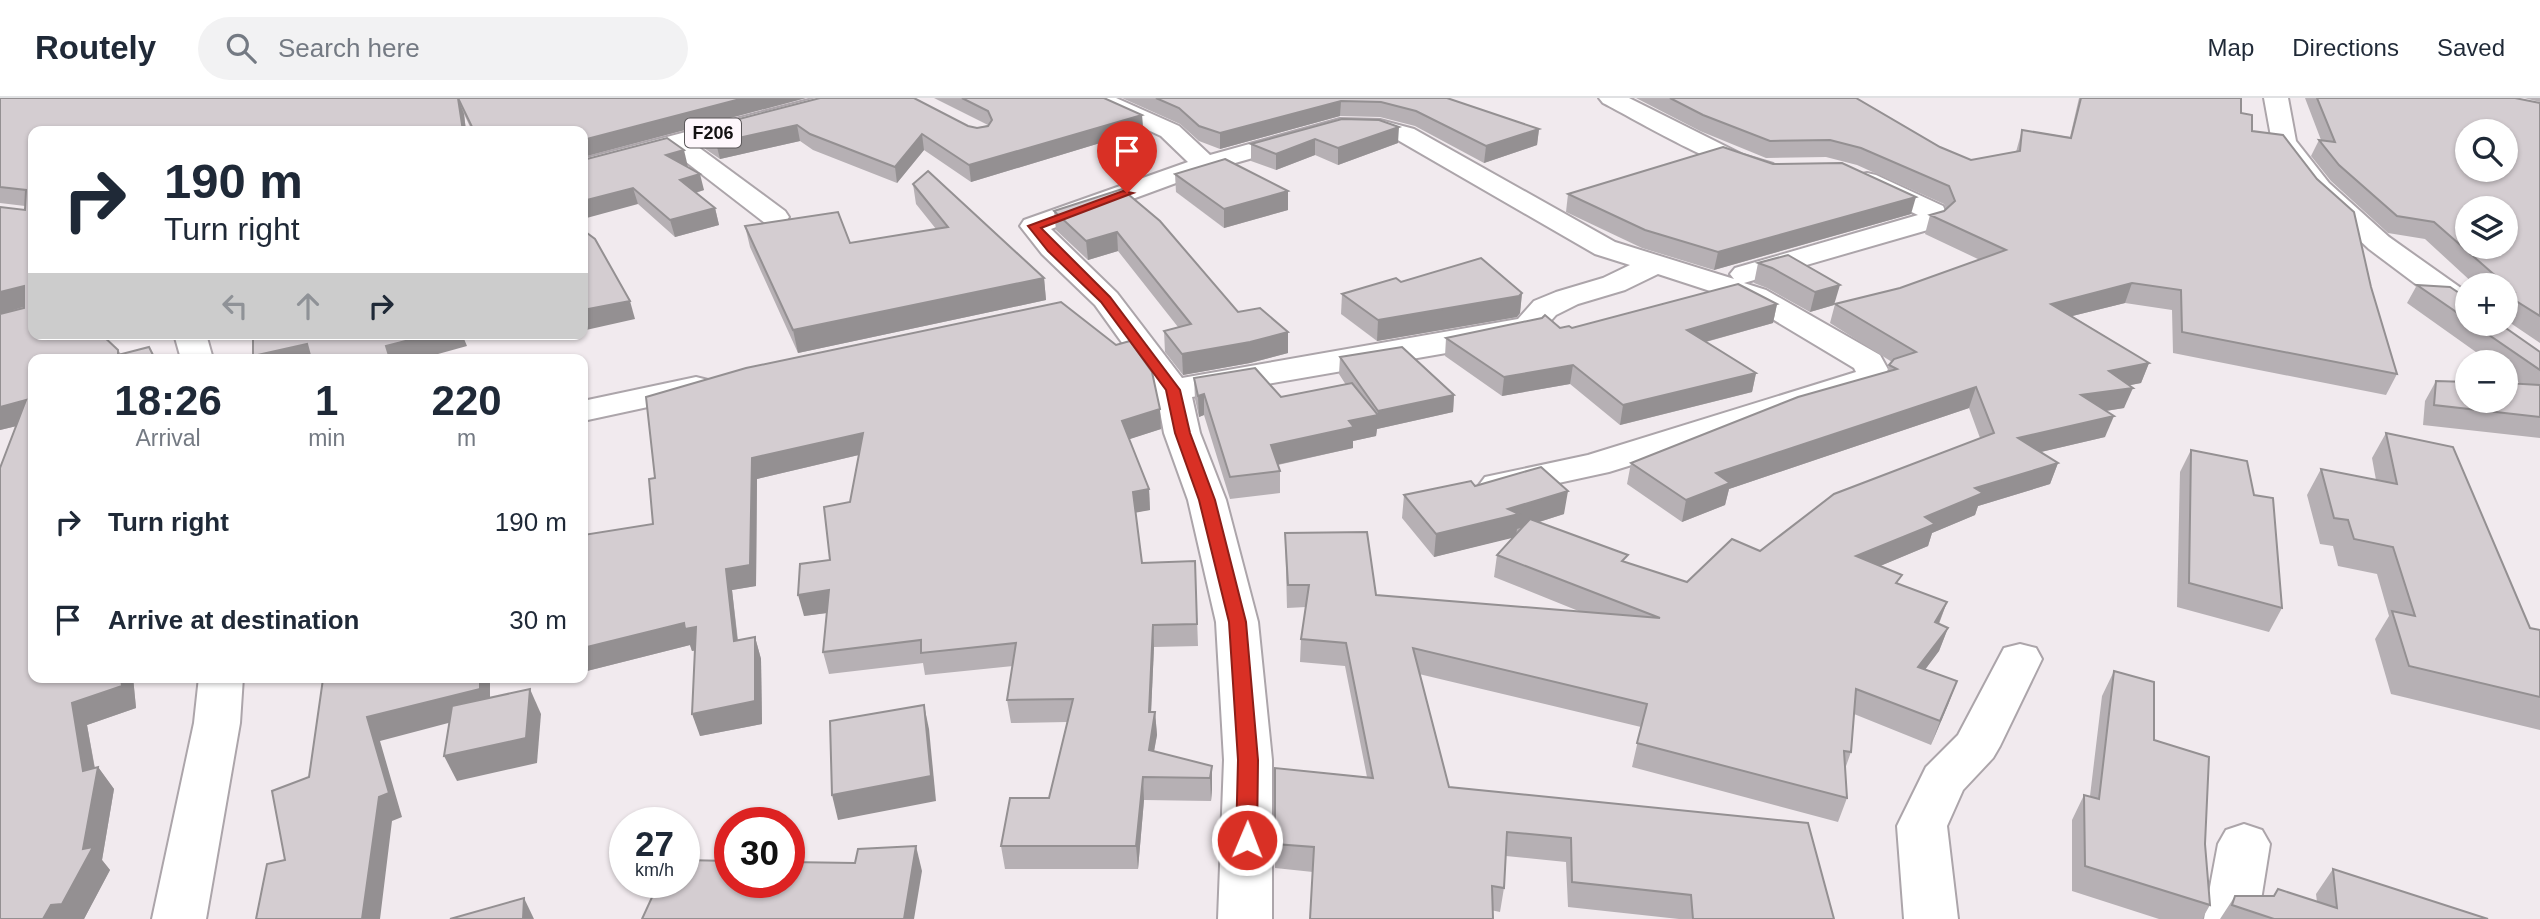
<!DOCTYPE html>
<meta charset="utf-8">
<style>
:root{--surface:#fff;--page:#f2f2f3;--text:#1f2937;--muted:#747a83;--line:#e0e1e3}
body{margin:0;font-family:Helvetica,sans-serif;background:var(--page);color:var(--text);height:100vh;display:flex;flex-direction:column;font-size:26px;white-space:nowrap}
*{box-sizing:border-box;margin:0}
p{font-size:23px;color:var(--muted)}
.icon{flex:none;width:38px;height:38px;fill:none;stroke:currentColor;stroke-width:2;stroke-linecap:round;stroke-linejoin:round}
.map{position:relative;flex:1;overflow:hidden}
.details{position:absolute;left:28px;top:256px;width:560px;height:329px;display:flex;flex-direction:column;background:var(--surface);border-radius:14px;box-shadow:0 2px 5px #0004}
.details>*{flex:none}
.hud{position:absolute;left:28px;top:28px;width:560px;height:214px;border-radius:14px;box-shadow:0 2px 5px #0004;background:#fff;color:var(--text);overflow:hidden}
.tools{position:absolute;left:2455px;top:21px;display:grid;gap:14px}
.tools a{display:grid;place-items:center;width:63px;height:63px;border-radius:50%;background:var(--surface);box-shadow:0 2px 5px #0004;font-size:35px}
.speed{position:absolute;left:609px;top:709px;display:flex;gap:14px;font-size:35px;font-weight:700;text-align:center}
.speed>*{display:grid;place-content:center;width:91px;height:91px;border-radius:50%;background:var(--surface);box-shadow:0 2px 5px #0004;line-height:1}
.speed small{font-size:18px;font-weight:400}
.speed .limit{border:10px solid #d22;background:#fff;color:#111}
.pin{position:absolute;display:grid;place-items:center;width:60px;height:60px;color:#fff;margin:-72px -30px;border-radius:50% 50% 50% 0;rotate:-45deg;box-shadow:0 0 7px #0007}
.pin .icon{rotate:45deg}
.me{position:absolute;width:77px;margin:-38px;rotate:1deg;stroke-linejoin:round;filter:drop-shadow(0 0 5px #0008)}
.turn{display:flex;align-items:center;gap:24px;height:147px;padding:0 21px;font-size:32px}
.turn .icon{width:91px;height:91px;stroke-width:2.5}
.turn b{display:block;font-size:49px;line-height:60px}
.lanes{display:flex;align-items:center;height:66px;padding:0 21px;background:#0003;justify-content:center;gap:35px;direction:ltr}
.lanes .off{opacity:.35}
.eta{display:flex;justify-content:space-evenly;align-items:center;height:119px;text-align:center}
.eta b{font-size:42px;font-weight:700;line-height:49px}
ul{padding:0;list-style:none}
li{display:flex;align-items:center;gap:21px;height:98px;padding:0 21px}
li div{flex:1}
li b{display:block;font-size:26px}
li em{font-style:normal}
header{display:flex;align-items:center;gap:42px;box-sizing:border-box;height:98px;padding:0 35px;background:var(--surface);border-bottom:2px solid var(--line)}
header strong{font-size:33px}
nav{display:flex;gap:38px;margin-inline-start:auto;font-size:24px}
.search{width:490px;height:63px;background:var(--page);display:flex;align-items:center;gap:18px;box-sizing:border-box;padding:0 24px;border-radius:38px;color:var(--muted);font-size:26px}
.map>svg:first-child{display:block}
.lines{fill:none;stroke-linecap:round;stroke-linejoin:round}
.minor-casing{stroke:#aca5aa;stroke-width:4}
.major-casing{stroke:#aca5aa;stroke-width:4}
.minor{fill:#fff;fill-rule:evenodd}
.major{fill:#fff;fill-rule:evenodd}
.wall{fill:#b6b0b4}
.shaded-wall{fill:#949092}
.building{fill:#d4cdd1;stroke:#949092;stroke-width:2;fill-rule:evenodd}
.route{fill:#d93025;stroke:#8d1f18;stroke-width:2}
.labels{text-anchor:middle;stroke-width:6;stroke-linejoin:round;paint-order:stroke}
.shield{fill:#fef7fc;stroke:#5a5759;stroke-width:2}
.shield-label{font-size:18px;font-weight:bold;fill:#141213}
</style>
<header>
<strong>Routely</strong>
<div class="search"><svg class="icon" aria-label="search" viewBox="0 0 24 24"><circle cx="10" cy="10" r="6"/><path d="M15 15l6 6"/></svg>Search here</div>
<nav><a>Map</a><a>Directions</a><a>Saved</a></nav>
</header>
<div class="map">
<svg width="2540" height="821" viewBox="0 0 2540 821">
<rect width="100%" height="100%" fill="#f1eaee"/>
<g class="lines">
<!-- minor casing -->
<g class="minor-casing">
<g id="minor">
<path d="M1085 0H1116L1179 28 1210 57 1340 21 1380 22 1414 31 1615 144 1734 181 1730 176 1735 170 1918 117 1858 89 1854 83 1858 77 1867 75 1876 77 1943 108 1948 119 1938 129 1744 185 1766 192 1880 257 1890 275 1877 291 1609 374 1498 398 1485 395 1479 387 1485 379 1588 357 1856 274 1854 270 1744 204 1658 176 1625 192 1578 206 1556 217 1539 236 1481 249 1192 299 1200 335 1226 402 1258 524 1272 662V821H1218L1224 662 1216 524 1188 402 1164 335 1156 292 1095 207 1042 156 1020 128 1024 122 1188 64 1161 38 1089 5ZM1341 35 1379 36 1396 41 1595 156 1630 167 1603 180 1556 194 1534 203 1518 221 1182 280 1117 195 1051 131 1214 71Z"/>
<path d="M1599 0H1629L1743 57 1773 66 1777 71 1773 76C1740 85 1637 22 1603 5Z"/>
<polygon points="2264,0 2288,0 2296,43 2329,85 2389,139 2468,195 2468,219 2457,217 2369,151 2311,97 2272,44"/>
<polygon points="677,38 686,40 785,113 789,119 785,125 775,127 765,125 668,50 665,45 668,40"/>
<polygon points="174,236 206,236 213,261 181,261"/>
<polygon points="696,279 708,282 713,289 708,296 583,323 583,303"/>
<polygon points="2020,546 2036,550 2042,561 2000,648 1993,660 1963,692 1947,728 1958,821 1904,821 1897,728 1926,669 1958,637 2004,550"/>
<polygon points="199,579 243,579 240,625 206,821 152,821 194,625"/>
<polygon points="2244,726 2262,732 2270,746 2258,821 2204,821 2218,746 2226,732"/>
</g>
</g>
<!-- major casing -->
<g class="major-casing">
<polygon id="major" points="816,0 855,0 851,5 583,77 583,61"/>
</g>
<!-- minor -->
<use href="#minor" class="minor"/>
<!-- major -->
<use href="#major" class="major"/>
</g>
<!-- wall -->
<g class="wall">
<polygon points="0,0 806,0 583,59 583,33 472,33 464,16 466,33 33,33 33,236 101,236 118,252 121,256 149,249 155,261 33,261 33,579 133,579 136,610 87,627 95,670 98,669 114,691 102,762 110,772 84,821 0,821 0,370 17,328 0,332 0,109 25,112 25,108 0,105"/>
<polygon points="820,0 977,30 988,27 934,0 1104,0 1142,17 1143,32 971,84 924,52 897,85 813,52 800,43 720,61 701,48 697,32"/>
<polygon points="1122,0 1447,0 1539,31 1537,47 1484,65 1415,28 1380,19 1340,18 1220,51 1199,43 1180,26"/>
<polygon points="1636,0 1856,0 1940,49 1971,62 2016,54 2022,32 2070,39 2079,0 2241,0 2241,15 2252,33 2371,189 2397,276 2386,297 2173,255 2172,212 2125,205 2072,218 2149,265 2141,285 2130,287 2124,310 2106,313 2105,339 2041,354 2058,365 2050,386 1978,408 1975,417 1932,435 1928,448 1880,468 1899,486 1947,504 1939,526 1948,530 1939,553 1925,571 1957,583 1931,647 1854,616 1851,654 1845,671 1847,700 1838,724 1632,669 1641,629 1419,576 1449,689 1834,821 1679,821 1568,809 1566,764 1506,758 1504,790 1500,814 1313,774 1275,770 1275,670 1367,679 1345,568 1300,564 1301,541 1306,509 1287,510 1285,435 1376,497 1581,514 1494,479 1497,457 1513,439 1434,459 1402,420 1404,397 1475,388 1564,416 1539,424 1626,465 1687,484 1760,453 1980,340 1969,310 1729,391 1725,407 1682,424 1627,386 1631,365 1887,274 1889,267 1892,264 1830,225 1835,206 1900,190 1980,162 1925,136 1930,117 1944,113 1946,111 1944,106 1857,67 1826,59 1766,60 1700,33"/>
<polygon points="2305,0 2515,0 2540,5 2540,245 2506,222 2506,187 2475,187 2425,141 2388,135 2331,83 2311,58 2319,42 2321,42"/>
<polygon points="2524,0 2540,0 2540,4"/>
<polygon points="1342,21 1398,45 1338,67 1315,57 1276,72 1251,63 1251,46"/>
<polygon points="583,62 688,69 704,92 696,95 715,110 719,127 675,139 638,106"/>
<polygon points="1175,76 1288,112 1224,130 1176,94"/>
<polygon points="913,86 1044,180 1046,202 798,255 750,149 745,128 850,145 936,131 916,106"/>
<polygon points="1122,91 1238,214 1288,234 1288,255 1250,265 1183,277 1165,254 1164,233 1178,229 1118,153 1088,162 1056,132 1054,113"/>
<polygon points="1568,96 1911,116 1714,172 1642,150 1566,114"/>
<polygon points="1788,157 1834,207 1810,214 1767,190 1754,185 1758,165"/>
<polygon points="1401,184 1522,195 1520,215 1517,219 1377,243 1341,216 1342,196"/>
<polygon points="2417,187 2468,201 2468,226 2500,226 2540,254 2540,340 2423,327 2425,303 2436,283 2521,286 2506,276 2506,264 2490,264 2407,205"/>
<polygon points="1777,206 1773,225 1706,244 1756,275 1752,294 1620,327 1570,286 1502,298 1445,258 1446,240 1560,230 1572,230"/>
<polygon points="1340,259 1454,297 1453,314 1377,331 1376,338 1353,343 1353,350 1278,367 1280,373 1280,395 1230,401 1204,317 1199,319 1195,301 1194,280 1281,299 1346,287 1339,276"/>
<polygon points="646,299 1161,331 1129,341 1149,391 1150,412 1135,414 1142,465 1195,463 1198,548 1154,549 1151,614 1155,614 1157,637 1154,653 1212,668 1212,691 1211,703 1144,702 1138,771 1005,771 1001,748 1049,700 1067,624 1011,625 1007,602 1013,568 925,577 923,565 829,576 823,554 827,515 804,518 830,462 850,404 859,357 757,381 756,488 732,492 738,542 755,539 761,561 762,626 700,638 695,552 692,553 690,547 583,574 583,433 584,437 653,426 655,380"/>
<polygon points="2386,335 2530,530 2540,532 2540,632 2391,596 2375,541 2389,518 2377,476 2338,468 2333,448 2320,446 2307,397 2321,371 2376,382 2372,360"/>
<polygon points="2191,352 2254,397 2282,510 2269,534 2177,509 2180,374"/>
<polygon points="2114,573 2154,642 2205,746 2210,807 2202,821 2159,821 2072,793 2072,722 2084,697 2090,698 2102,598"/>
<polygon points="2333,771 2488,821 2220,821 2235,798 2273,798 2278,791 2317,804 2316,796"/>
</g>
<!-- shaded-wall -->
<g class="shaded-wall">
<polygon points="458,0 464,16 466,33 463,33"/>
<polygon points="744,0 806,0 583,59 583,42"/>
<polygon points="1341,3 1340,18 1220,51 1220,35"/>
<polygon points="1142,17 1143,32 971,84 969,67"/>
<polygon points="797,27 800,43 720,61 716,45"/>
<polygon points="1399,29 1398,45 1338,67 1338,50"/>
<polygon points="1539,31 1537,47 1484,65 1486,48"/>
<polygon points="922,36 924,52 897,85 895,69"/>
<polygon points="1315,41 1315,57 1276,72 1276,56"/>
<polygon points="684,52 688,69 666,57"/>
<polygon points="700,76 704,92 684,98 680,82"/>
<polygon points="633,90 638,106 583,121 583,103"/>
<polygon points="1288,93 1288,112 1224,130 1224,111"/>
<polygon points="1916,99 1911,116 1714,172 1718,154"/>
<polygon points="715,110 719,127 675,139 670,122"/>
<polygon points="1117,134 1118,153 1088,162 1086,143"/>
<polygon points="1044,180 1046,202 798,255 793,232"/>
<polygon points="2132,185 2125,205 2044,225 2051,206"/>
<polygon points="1840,187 1834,207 1810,214 1815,194"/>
<polygon points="24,188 33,206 0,216 0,194"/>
<polygon points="1522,195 1520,215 1517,219 1377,243 1378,222"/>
<polygon points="630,203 635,221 586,232 583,223 583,212"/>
<polygon points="2516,203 2506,221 2506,204"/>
<polygon points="1777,206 1773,225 1683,250 1687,232"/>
<polygon points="1288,234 1288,255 1250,265 1183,277 1182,256"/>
<polygon points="433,236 462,236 467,248 420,261 390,261 386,248"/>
<polygon points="307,246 314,261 255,261 253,258"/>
<polygon points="2149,265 2141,285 2101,293 2109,273"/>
<polygon points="1573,267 1570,286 1502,298 1504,279"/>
<polygon points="1756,275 1752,294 1620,327 1623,307"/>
<polygon points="1976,289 1969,310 1729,391 1725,407 1682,424 1686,402 1716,375"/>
<polygon points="2133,290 2124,310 2073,318 2081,297"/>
<polygon points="1204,296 1204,317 1199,319 1198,298"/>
<polygon points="1454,297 1453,314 1377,331 1376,338 1353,343 1353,350 1271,368 1271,347 1349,323 1377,317 1378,313"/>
<polygon points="26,302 33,324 0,332 0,309"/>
<polygon points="1160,311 1161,331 1124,343 1122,323"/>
<polygon points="2114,318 2105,339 2010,361 2018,340"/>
<polygon points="863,335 867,355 757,381 756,488 732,492 740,565 734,543 726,471 752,360"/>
<polygon points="2058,365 2050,386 1978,408 1975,417 1932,435 1928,448 1849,481 1856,458 1975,390"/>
<polygon points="1149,391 1150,412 1134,415 1133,394"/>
<polygon points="1568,393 1564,416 1517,431 1516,439 1434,459 1436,436 1508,411"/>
<polygon points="829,492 834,514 804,518 798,497"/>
<polygon points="1947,504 1938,527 1935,524"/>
<polygon points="684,525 696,529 703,551 692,553 690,547 583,574 583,550"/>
<polygon points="1153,527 1154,549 1150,637 1149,614"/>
<polygon points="1948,530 1939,553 1910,592 1918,569"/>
<polygon points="755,539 761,561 762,626 700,638 692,616"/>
<polygon points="121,579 133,579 136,610 87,627 96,678 98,669 114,691 102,762 110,772 84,821 43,821 83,751 83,673 72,605"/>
<polygon points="480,579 490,579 490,614 380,643 402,719 392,723 380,821 362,821 367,619"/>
<polygon points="1957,583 1948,607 1931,647 1940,623"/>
<polygon points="530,591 541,616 537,665 457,683 444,658"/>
<polygon points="924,607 929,631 936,703 838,722 832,697"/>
<polygon points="1155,614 1157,637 1150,675 1149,652"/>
<polygon points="1212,668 1212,691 1211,703 1210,680"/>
<polygon points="1143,679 1144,702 1138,771 1136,748"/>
<polygon points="916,748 922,773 914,821 904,821"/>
<polygon points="524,800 534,821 523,821"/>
</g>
<!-- building -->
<g class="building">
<polygon points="0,0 744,0 583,42 583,33 474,33 458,0 463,33 33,33 33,236 101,236 118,252 118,257 149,249 155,261 33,261 33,579 121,579 122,588 72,605 83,673 98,669 83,751 93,749 62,806 51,807 43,821 0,821 0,370 26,302 0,309 0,216 24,210 24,188 0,194 0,109 25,112 26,92 0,89"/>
<polygon points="820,0 914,0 968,28 977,30 988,28 992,22 988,13 962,0 1104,0 1142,17 969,67 922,36 895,69 810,36 797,27 716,45 697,32"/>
<polygon points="1156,0 1447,0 1539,31 1486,48 1416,13 1381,4 1341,3 1220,35 1199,28 1179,10"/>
<polygon points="1670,0 1856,0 1940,49 1971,62 2020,53 2022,32 2071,40 2081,0 2241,0 2241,15 2252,17 2252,33 2283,37 2317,81 2354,114 2371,189 2397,276 2182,234 2181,192 2132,185 2051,206 2149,265 2109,273 2133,290 2081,297 2114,318 2018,340 2058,365 1975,390 1983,395 1925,419 1935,426 1856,458 1902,477 1896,485 1947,504 1935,524 1948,530 1918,569 1957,583 1940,623 1856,591 1851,654 1844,653 1847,700 1637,645 1647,606 1413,550 1449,689 1808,725 1834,821 1693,821 1691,797 1572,784 1571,740 1507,734 1504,790 1492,788 1493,821 1310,821 1314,749 1275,746 1275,670 1373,680 1346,545 1301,541 1309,487 1288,487 1285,435 1367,434 1376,497 1660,520 1497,457 1530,421 1628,457 1622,463 1687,484 1732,441 1760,453 1834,396 1994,335 1976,289 1716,375 1730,385 1686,402 1631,365 1798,299 1897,271 1889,267 1894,261 1916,254 1835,206 1900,190 2006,152 1930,117 1944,113 1955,103 1949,88 1861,50 1830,42 1770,43 1703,17"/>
<path d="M2317 0H2515L2540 5V218L2516 203 2506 204V194H2514L2434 124 2397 118 2339 67 2319 42 2335 44ZM2468 33H2506V72H2468ZM2468 110H2506V149H2468Z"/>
<polygon points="1342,21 1379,22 1399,29 1338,50 1315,41 1276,56 1251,46"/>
<polygon points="667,40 684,52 666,57 700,76 680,82 715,110 670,122 633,90 583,103 583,62"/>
<polygon points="1723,49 1773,66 1842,65 1916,99 1718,154 1645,132 1568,96"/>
<polygon points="1225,61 1288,93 1224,111 1175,76"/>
<polygon points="928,73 1044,180 793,232 745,128 838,114 850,145 948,129 913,86"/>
<polygon points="1122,91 1160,123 1238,214 1260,210 1288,234 1250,244 1182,256 1164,233 1191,226 1117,134 1086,143 1054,113"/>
<polygon points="583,132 595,141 630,203 583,212"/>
<polygon points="1788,157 1840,187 1815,194 1772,170 1758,165"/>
<polygon points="1481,160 1522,195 1519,198 1378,222 1342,196 1396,180 1401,184"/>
<polygon points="1738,186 1777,206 1687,232 1756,275 1623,307 1573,267 1504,279 1446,240 1542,220 1545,217 1560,230 1569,228 1572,230"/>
<polygon points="2417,187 2450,189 2468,201 2468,222"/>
<polygon points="1061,204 1116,247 1130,243 1152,274 1160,311 1122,323 1149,391 1133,394 1142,465 1195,463 1197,526 1153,527 1149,614 1155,614 1149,652 1212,668 1210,680 1143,679 1136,748 1001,748 1010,700 1049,700 1073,601 1007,602 1016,545 921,555 921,542 823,554 829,492 798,497 800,466 830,462 824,409 850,404 863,335 752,360 750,467 726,471 734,543 755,539 755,603 692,616 696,529 685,531 684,525 583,550 583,434 584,437 653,426 649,381 655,380 646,299 746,270"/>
<polygon points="2473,226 2500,226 2540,254 2540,272"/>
<polygon points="253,236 433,236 386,248 390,261 311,261 307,246 253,258"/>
<polygon points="1402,249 1454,297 1378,313 1340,259"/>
<polygon points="1255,270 1281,299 1352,285 1378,317 1349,323 1354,329 1271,347 1280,373 1230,379 1204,296 1198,298 1194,280"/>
<polygon points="2436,283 2468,284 2468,303 2506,303 2506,285 2540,287 2540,319 2434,307"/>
<polygon points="2386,335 2453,349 2530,530 2540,532 2540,599 2409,568 2392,513 2415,518 2393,449 2354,441 2348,422 2334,420 2321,371 2397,386"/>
<polygon points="2191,352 2247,363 2254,397 2273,400 2282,510 2189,485"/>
<polygon points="1541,369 1568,393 1508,411 1519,416 1436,436 1404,397 1471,383 1475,388"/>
<polygon points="2114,573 2154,584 2154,642 2209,659 2205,746 2210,807 2085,768 2084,697 2099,701"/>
<polygon points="329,579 480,579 480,591 367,619 389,695 379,699 362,821 256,821 267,766 285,762 272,693 309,679 323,581"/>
<polygon points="530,591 526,640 444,658 452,608"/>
<polygon points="924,607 931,678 832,697 830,623"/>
<polygon points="916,748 904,821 642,821 659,784 684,784 684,762 730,763 730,784 789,784 789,764 855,765 858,751"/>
<polygon points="2333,771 2488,821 2274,821 2232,807 2235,798 2274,798 2278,791 2337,810"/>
<polygon points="524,800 523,821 450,821"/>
</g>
<!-- route -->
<polygon class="route" points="1123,93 1133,95 1041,130 1110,199 1180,292 1190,335 1215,402 1246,524 1258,662 1257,742 1254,747 1247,750 1239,747 1236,742 1238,662 1229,524 1199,402 1175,335 1166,292 1101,204 1048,153 1028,128"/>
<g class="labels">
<!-- shield labels -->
<rect class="shield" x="685" y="20.5" width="56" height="29" rx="5"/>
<g class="shield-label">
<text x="713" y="41">F206</text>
</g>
</g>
</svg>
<div class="tools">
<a><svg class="icon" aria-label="search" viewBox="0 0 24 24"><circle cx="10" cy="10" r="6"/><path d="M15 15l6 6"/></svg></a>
<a><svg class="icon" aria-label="layers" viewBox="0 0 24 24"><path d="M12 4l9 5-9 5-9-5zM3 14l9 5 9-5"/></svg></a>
<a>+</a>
<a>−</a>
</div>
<div class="speed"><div>27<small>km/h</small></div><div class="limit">30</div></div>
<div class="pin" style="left:1127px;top:95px;background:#d93025"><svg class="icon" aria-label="arrive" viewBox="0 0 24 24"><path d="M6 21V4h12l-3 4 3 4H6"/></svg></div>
<svg class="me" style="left:1247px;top:742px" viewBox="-20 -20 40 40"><circle r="17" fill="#d93025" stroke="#fff" stroke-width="3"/><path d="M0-11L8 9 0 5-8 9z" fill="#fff"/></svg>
<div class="hud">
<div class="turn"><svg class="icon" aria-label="right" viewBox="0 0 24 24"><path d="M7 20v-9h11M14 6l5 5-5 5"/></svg><div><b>190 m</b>Turn right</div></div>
<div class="lanes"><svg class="icon off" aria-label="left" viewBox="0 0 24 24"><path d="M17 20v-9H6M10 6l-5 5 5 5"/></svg><svg class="icon off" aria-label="ahead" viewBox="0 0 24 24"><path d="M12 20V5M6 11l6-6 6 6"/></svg><svg class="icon" aria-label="right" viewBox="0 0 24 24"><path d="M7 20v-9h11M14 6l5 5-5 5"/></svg></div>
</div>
<section class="details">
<div class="eta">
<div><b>18:26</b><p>Arrival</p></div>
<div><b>1</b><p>min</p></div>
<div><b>220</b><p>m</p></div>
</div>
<ul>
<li><svg class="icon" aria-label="right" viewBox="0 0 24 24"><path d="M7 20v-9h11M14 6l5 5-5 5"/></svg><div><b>Turn right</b></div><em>190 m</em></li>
<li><svg class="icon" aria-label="arrive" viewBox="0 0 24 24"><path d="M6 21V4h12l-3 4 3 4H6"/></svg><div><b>Arrive at destination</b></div><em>30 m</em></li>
</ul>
</section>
</div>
